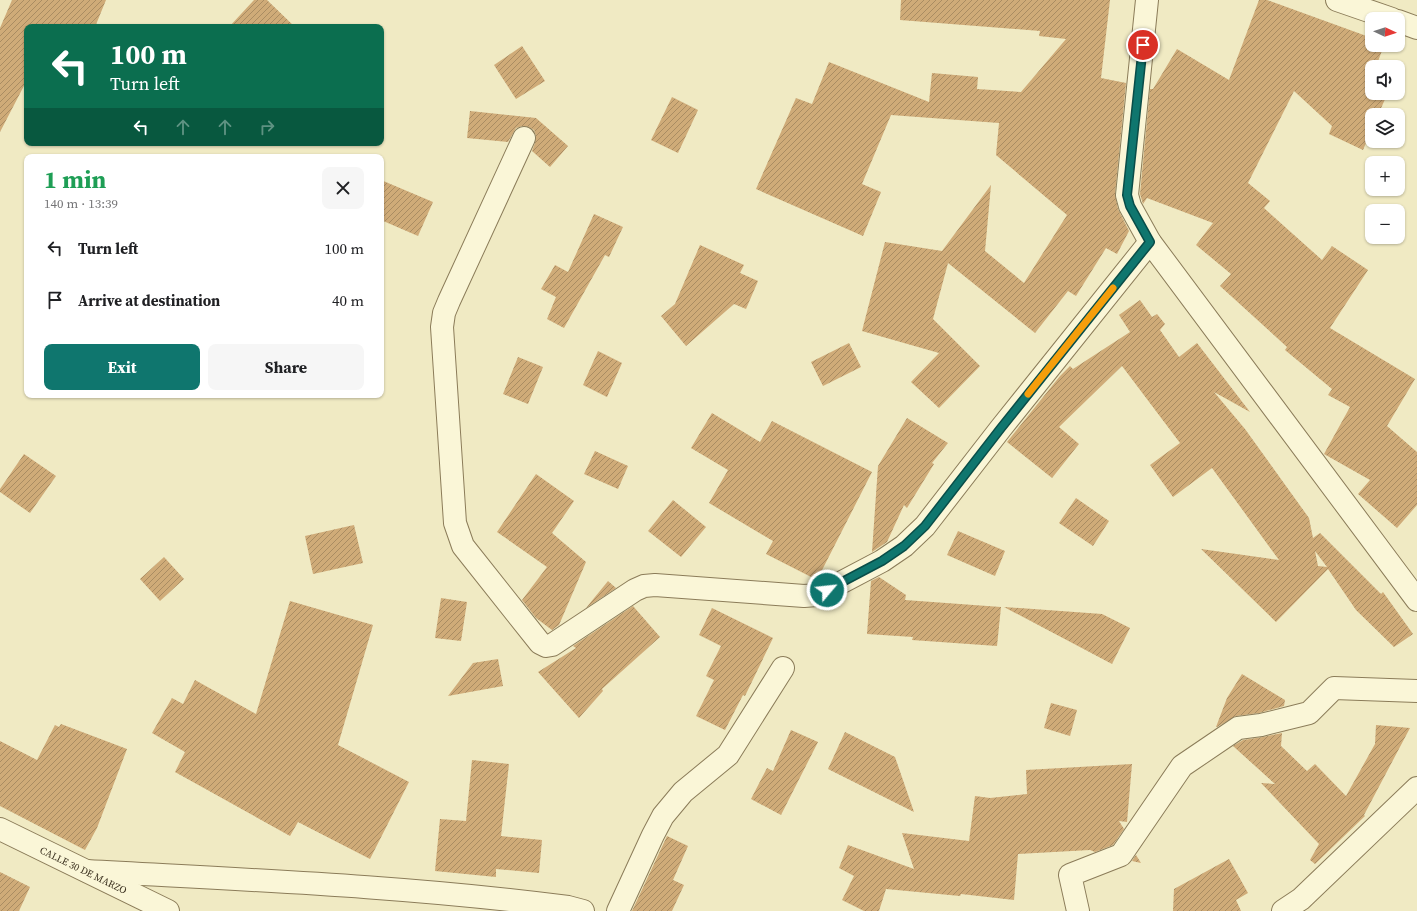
<!DOCTYPE html>
<meta charset="utf-8">
<style>
:root{--surface:#fff;--page:#f6f6f6;--text:#202124;--muted:#757577;--accent:#0f766e}
body{margin:0;font-family:"Source Serif 4",serif;background:var(--page);color:var(--text);height:100vh;display:flex;flex-direction:column;font-size:15px;white-space:nowrap}
*{box-sizing:border-box;margin:0}
p{font-size:13px;color:var(--muted)}
.icon{flex:none;width:22px;height:22px;fill:none;stroke:currentColor;stroke-width:2;stroke-linecap:round;stroke-linejoin:round}
.map{position:relative;flex:1;overflow:hidden}
.sheet{position:absolute;left:24px;top:154px;width:360px;height:244px;display:flex;flex-direction:column;background:var(--surface);border-radius:8px;box-shadow:0 1px 3px #0004}
.sheet>*{flex:none}
.banner{position:absolute;left:24px;top:24px;width:360px;height:122px;border-radius:8px;box-shadow:0 1px 3px #0004;background:#0b6e4f;color:#fff;overflow:hidden}
.needle{width:26px;rotate:94deg}
.controls{position:absolute;left:1365px;top:12px;display:grid;gap:8px}
.controls a{display:grid;place-items:center;width:40px;height:40px;border-radius:8px;background:var(--surface);box-shadow:0 1px 3px #0004;font-size:20px}
.pin{position:absolute;display:grid;place-items:center;width:34px;height:34px;color:#fff;margin:-17px;border:2px solid #fff;border-radius:50%;box-shadow:0 1px 4px #0007}
.me{position:absolute;width:44px;margin:-22px;rotate:62deg;stroke-linejoin:round;filter:drop-shadow(0 0 3px #0008)}
.turn{display:flex;align-items:center;gap:14px;height:84px;padding:0 20px;font-size:18px}
.turn .icon{width:52px;height:52px;stroke-width:2.5}
.turn b{display:block;font-size:28px;line-height:34px}
.lanes{display:flex;align-items:center;height:38px;padding:0 20px;background:#0003;justify-content:center;gap:20px;direction:ltr}
.lanes .off{opacity:.35}
.round{display:grid;place-items:center;flex:none;width:42px;height:42px;border-radius:8px;background:var(--page)}
.summary{display:flex;align-items:center;justify-content:space-between;height:68px;padding:0 20px}
h1{font-size:24px;font-weight:700;line-height:30px;color:#1e9e55}
.action{display:flex;gap:8px;margin-top:auto;padding:8px 20px}
.action a{flex:1;height:46px;border-radius:8px;background:var(--accent);color:#fff;font-size:16px;font-weight:700;line-height:46px;text-align:center}
.action a+a{background:var(--page);color:var(--text)}
ul{padding:0;list-style:none}
li{display:flex;align-items:center;gap:12px;height:52px;padding:0 20px}
li div{flex:1}
li b{display:block;font-size:15px}
li em{font-style:normal}
.map>svg:first-child{display:block}
.building{fill:url(#building-hatch);fill-rule:evenodd}
.lines{fill:none;stroke-linecap:round;stroke-linejoin:round}
.minor-casing{stroke:#8b7c59;stroke-width:24}
.minor{stroke:#faf6d7;stroke-width:22}
.route-casing{stroke:#0a4d48;stroke-width:10}
.route{stroke:#0f766e;stroke-width:7}
.slow{stroke:#f59e0b;stroke-width:7}
.labels{text-anchor:middle;stroke-width:4;stroke-linejoin:round;paint-order:stroke}
.street-label{font-size:10px;fill:#3a301e;stroke:#f7f3d3}
</style>
<div class="map">
<svg width="1417" height="911" viewBox="0 0 1417 911">
<defs>
<pattern id="building-hatch" width="6" height="6" patternUnits="userSpaceOnUse"><rect width="6" height="6" fill="#cfab78"/><path d="M-1 1l2-2M0 6l6-6M5 7l2-2" fill="none" stroke="#a98c62"/></pattern>
</defs>
<rect width="100%" height="100%" fill="#f0eac3"/>
<!-- building -->
<g class="building">
<polygon points="12,0 106,0 95,27 27,27 27,80 0,132 0,28"/>
<polygon points="254,0 267,0 295,27 229,27"/>
<polygon points="901,0 1110,0 1101,78 1126,83 1115,194 1118,209 1129,231 1117,254 1106,248 1076,296 1068,291 1035,333 948,263 933,319 980,366 939,408 911,382 939,353 862,331 885,242 942,251 991,185 985,251 1024,283 1067,215 996,155 999,123 891,115 862,184 881,192 863,236 756,189 796,98 812,104 829,62 929,102 932,73 978,77 977,89 1021,92 1066,39 1039,36 1040,31 900,20"/>
<polygon points="1259,0 1267,0 1372,38 1372,45 1384,45 1376,67 1372,67 1372,77 1367,89 1372,91 1372,93 1376,93 1386,97 1378,115 1372,115 1372,129 1363,150 1329,134 1332,126 1294,91 1248,183 1270,201 1264,208 1322,260 1332,246 1368,270 1330,328 1415,379 1387,426 1417,452 1417,505 1397,528 1358,494 1370,480 1324,454 1350,407 1328,395 1332,389 1285,350 1287,347 1220,286 1231,274 1196,245 1213,223 1147,198 1143,204 1140,194 1150,89 1153,89 1177,49 1229,80"/>
<polygon points="522,46 545,81 516,99 494,65"/>
<polygon points="672,97 698,110 678,153 651,140"/>
<polygon points="470,111 536,118 568,146 550,167 532,151 535,143 536,136 534,130 529,127 522,126 516,128 508,142 467,138"/>
<polygon points="381,180 433,202 418,236 381,220"/>
<polygon points="594,214 623,227 609,257 605,255 564,328 547,319 556,297 541,289 555,265 568,272"/>
<polygon points="700,245 744,265 740,273 758,281 746,309 734,304 686,346 661,316 675,304"/>
<path d="M1140 300 1152 317 1157 314 1165 324 1160 330 1179 357 1197 343 1250 412 1214 392 1245 429 1309 518 1313 538 1320 533 1381 594 1383 592 1413 634 1394 647 1356 610 1328 569 1276 622 1201 549 1279 560 1212 468 1173 497 1150 465 1180 443 1122 366 1059 427 1079 444 1052 478 1007 442 1060 376 1070 366 1073 369 1130 332 1119 315ZM1315 551 1327 567 1318 566Z"/>
<polygon points="849,343 861,367 823,386 811,362"/>
<polygon points="598,351 622,363 607,397 583,385"/>
<polygon points="518,357 543,367 528,404 503,394"/>
<polygon points="712,413 760,442 772,421 872,472 817,580 766,554 773,541 709,503 728,470 691,448"/>
<polygon points="907,418 948,443 932,463 934,464 907,508 904,505 887,542 872,552 878,466"/>
<polygon points="595,451 628,466 618,489 584,474"/>
<polygon points="24,454 56,476 30,513 0,492 0,489"/>
<polygon points="536,474 574,501 552,533 586,562 559,625 552,630 536,618 522,600 547,567 497,532"/>
<polygon points="1076,498 1109,521 1093,546 1059,523"/>
<polygon points="673,500 706,527 681,557 648,531"/>
<polygon points="354,525 363,563 313,574 305,536"/>
<polygon points="958,531 1005,551 995,576 947,555"/>
<polygon points="164,557 184,579 160,601 140,579"/>
<polygon points="879,577 906,595 905,600 1001,607 997,646 912,640 913,637 867,634 871,581"/>
<polygon points="608,581 616,588 586,608"/>
<polygon points="441,598 467,602 461,641 435,638"/>
<polygon points="290,601 373,625 338,745 409,782 370,859 298,822 290,836 175,772 185,752 152,733 172,698 183,704 195,680 256,714"/>
<polygon points="633,606 660,637 602,689 603,691 579,718 538,672 576,648 573,646"/>
<polygon points="1004,607 1102,614 1130,628 1112,664"/>
<polygon points="712,608 773,638 745,696 743,695 725,730 696,716 714,680 706,676 721,646 699,635"/>
<polygon points="498,659 503,686 448,696 473,663"/>
<polygon points="1242,674 1285,700 1284,706 1259,713 1236,716 1217,727 1216,727 1227,698"/>
<polygon points="1051,703 1077,710 1070,736 1044,728"/>
<polygon points="61,724 127,749 97,828 85,850 0,806 0,741 37,760 55,725 59,727"/>
<polygon points="1376,725 1410,728 1364,815 1365,816 1315,864 1310,860 1319,844 1261,783 1275,784 1233,746 1243,740 1263,737 1282,733 1281,746 1307,771 1315,764 1346,796 1375,744"/>
<polygon points="791,730 818,742 781,815 751,799 767,768 773,771"/>
<polygon points="845,732 895,757 914,812 828,769"/>
<polygon points="472,760 509,764 501,836 542,840 539,873 496,869 496,877 435,871 440,819 466,821"/>
<polygon points="1132,764 1127,822 1119,821 1124,829 1113,845 1095,852 1090,850 1018,854 1014,900 961,894 960,896 886,889 879,911 864,911 842,900 854,876 839,868 848,845 914,869 902,833 969,841 975,796 990,798 1027,794 1026,770"/>
<polygon points="667,836 688,846 673,880 684,885 672,911 632,911"/>
<polygon points="1136,855 1141,863 1132,861"/>
<polygon points="1229,859 1248,893 1236,900 1241,911 1173,911 1174,889"/>
<polygon points="0,872 30,887 19,911 0,911"/>
</g>
<g class="lines">
<!-- minor casing -->
<g class="minor-casing">
<g id="minor">
<polyline points="1147,0 1127,195 1130,206 1150,242 1417,600"/>
<polyline points="1337,0 1392,19"/>
<polyline points="1398,21 1417,28"/>
<polyline points="524,138 449,301 444,313 442,327 455,523 463,546 540,643 546,646 552,645 635,590 644,586 655,585 804,596 817,595 827,590 882,561 904,546 925,526 1001,428 1150,242"/>
<path id="s1" d="M0 829 168 911"/>
<path d="M87 871C248 880 408 886 568 907L583 911"/>
<polyline points="618,911 653,835 663,816 683,792 728,755 783,668"/>
<polyline points="1078,911 1070,875 1121,855 1182,766 1238,728 1261,725 1309,713 1334,688 1417,691"/>
<polyline points="1283,911 1301,899 1417,788"/>
</g>
</g>
<!-- minor -->
<use href="#minor" class="minor"/>
</g>
<g class="lines">
<!-- route casing -->
<g class="route-casing">
<polyline id="route" points="827,590 882,561 904,546 925,526 1001,428 1150,242 1130,206 1127,195 1143,45"/>
</g>
<!-- route -->
<use href="#route" class="route"/>
<!-- slow -->
<polyline class="slow" points="1028,394 1113,288"/>
</g>
<g class="labels">
<!-- street labels -->
<g class="street-label">
<text dy="4" stroke="none"><textPath href="#s1" startOffset="93">CALLE 30 DE MARZO</textPath></text>
</g>
</g>
</svg>
<div class="controls">
<a><svg class="needle" viewBox="-14 -14 28 28"><path d="M0-13l5 13h-10z" fill="#e53935"/><path d="M0 13l5-13h-10z" fill="#757577"/></svg></a>
<a><svg class="icon" aria-label="sound" viewBox="0 0 24 24"><path d="M4 9h4l5-4v14l-5-4H4zM17 9q2 3 0 6"/></svg></a>
<a><svg class="icon" aria-label="layers" viewBox="0 0 24 24"><path d="M12 4l9 5-9 5-9-5zM3 14l9 5 9-5"/></svg></a>
<a>+</a>
<a>−</a>
</div>
<div class="pin" style="left:1143px;top:45px;background:#d93025"><svg class="icon" aria-label="arrive" viewBox="0 0 24 24"><path d="M6 21V4h12l-3 4 3 4H6"/></svg></div>
<svg class="me" style="left:827px;top:590px" viewBox="-20 -20 40 40"><circle r="17" fill="#0f766e" stroke="#fff" stroke-width="3"/><path d="M0-11L8 9 0 5-8 9z" fill="#fff"/></svg>
<div class="banner">
<div class="turn"><svg class="icon" aria-label="left" viewBox="0 0 24 24"><path d="M17 20v-9H6M10 6l-5 5 5 5"/></svg><div><b>100 m</b>Turn left</div></div>
<div class="lanes"><svg class="icon" aria-label="left" viewBox="0 0 24 24"><path d="M17 20v-9H6M10 6l-5 5 5 5"/></svg><svg class="icon off" aria-label="ahead" viewBox="0 0 24 24"><path d="M12 20V5M6 11l6-6 6 6"/></svg><svg class="icon off" aria-label="ahead" viewBox="0 0 24 24"><path d="M12 20V5M6 11l6-6 6 6"/></svg><svg class="icon off" aria-label="right" viewBox="0 0 24 24"><path d="M7 20v-9h11M14 6l5 5-5 5"/></svg></div>
</div>
<section class="sheet">
<div class="summary"><div><h1>1 min</h1><p>140 m · 13:39</p></div><a class="round"><svg class="icon" aria-label="close" viewBox="0 0 24 24"><path d="M6 6l12 12M18 6L6 18"/></svg></a></div>
<ul>
<li><svg class="icon" aria-label="left" viewBox="0 0 24 24"><path d="M17 20v-9H6M10 6l-5 5 5 5"/></svg><div><b>Turn left</b></div><em>100 m</em></li>
<li><svg class="icon" aria-label="arrive" viewBox="0 0 24 24"><path d="M6 21V4h12l-3 4 3 4H6"/></svg><div><b>Arrive at destination</b></div><em>40 m</em></li>
</ul>
<div class="action"><a>Exit</a><a>Share</a></div>
</section>
</div>
